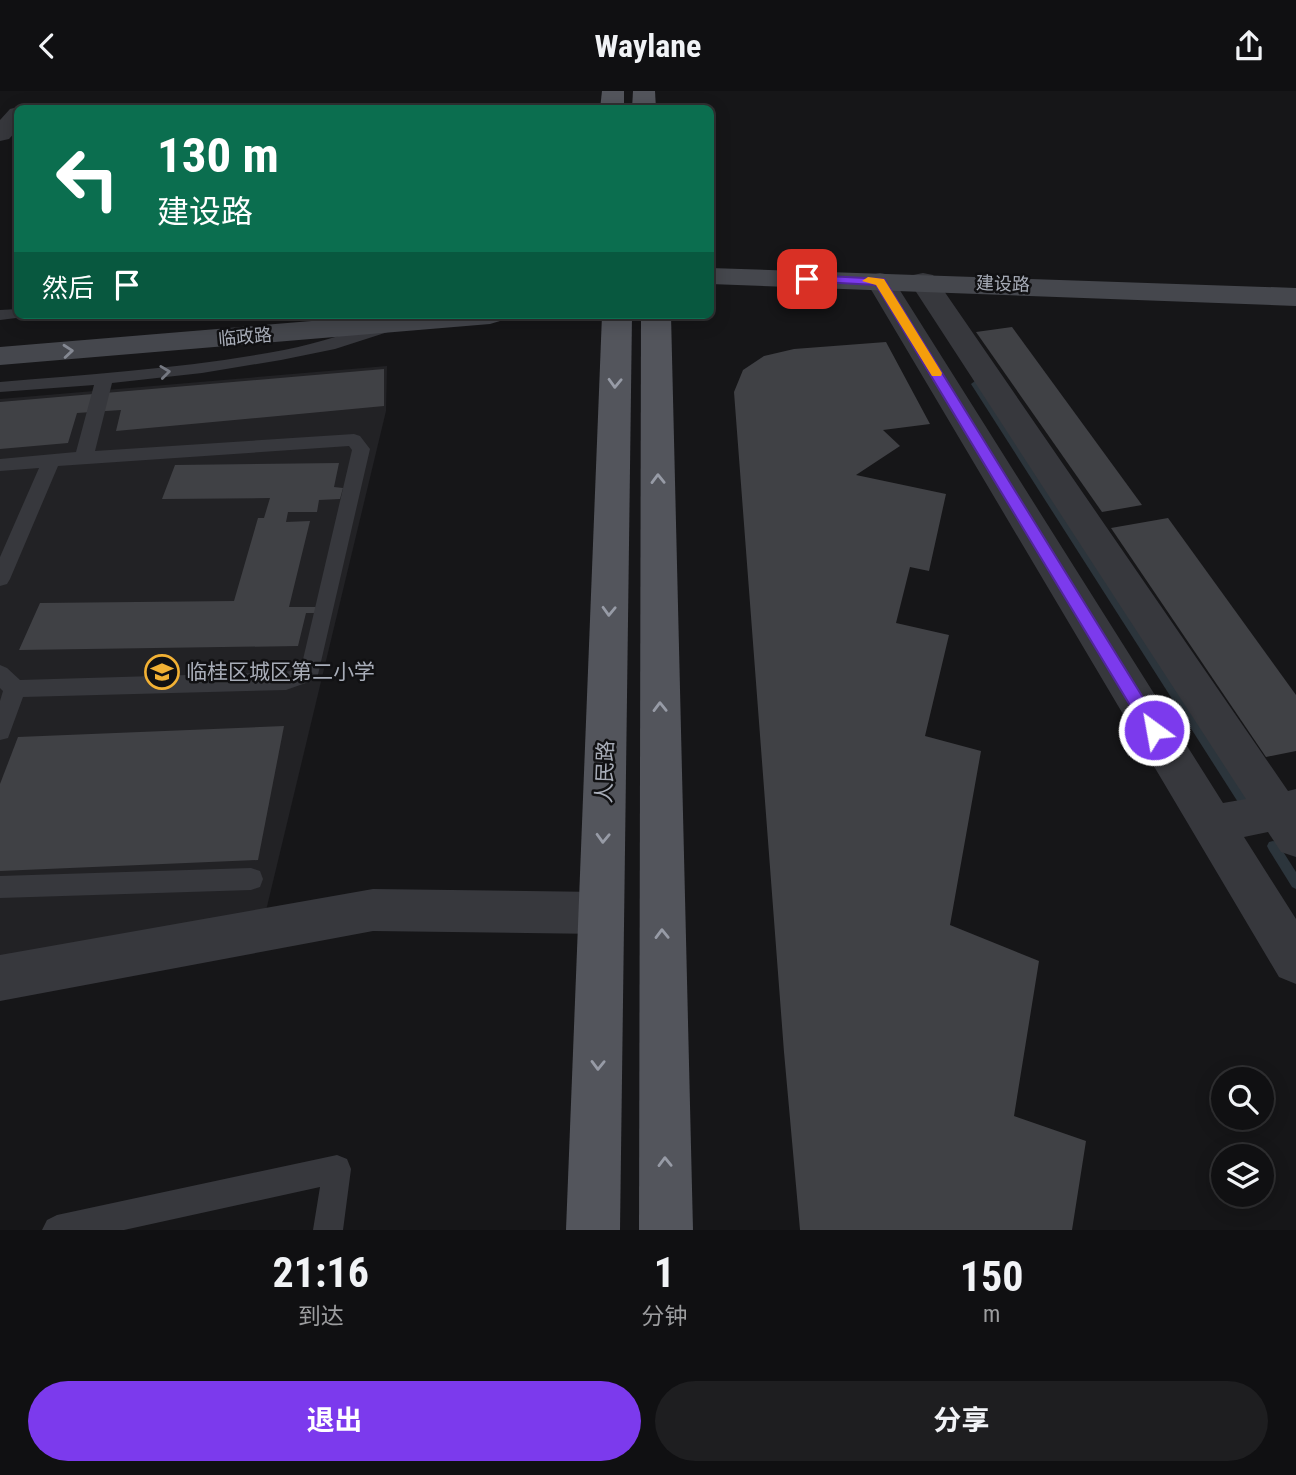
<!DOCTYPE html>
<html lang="zh">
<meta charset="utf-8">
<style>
:root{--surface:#101012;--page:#1e1e20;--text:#f1f3f6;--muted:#9c9d9f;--line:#303032;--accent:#7c3aed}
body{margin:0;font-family:"Roboto Condensed","Noto Sans SC",sans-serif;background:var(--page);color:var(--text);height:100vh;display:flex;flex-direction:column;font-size:26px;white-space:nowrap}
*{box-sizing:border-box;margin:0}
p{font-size:23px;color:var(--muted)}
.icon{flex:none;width:38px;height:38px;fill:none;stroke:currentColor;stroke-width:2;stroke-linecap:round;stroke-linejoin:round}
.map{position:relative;height:1139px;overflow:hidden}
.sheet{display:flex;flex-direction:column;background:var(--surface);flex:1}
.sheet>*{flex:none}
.guide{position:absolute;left:14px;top:14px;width:700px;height:214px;border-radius:10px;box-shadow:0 4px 18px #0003,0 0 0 2px var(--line);background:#0b6e4f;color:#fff;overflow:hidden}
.tools{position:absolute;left:1211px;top:976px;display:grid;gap:14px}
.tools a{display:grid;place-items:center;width:63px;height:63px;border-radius:50%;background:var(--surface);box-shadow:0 4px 18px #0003,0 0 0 2px var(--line);font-size:35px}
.pin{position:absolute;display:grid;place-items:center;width:60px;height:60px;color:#fff;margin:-30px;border-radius:14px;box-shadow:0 4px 10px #0006}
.me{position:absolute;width:77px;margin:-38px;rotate:328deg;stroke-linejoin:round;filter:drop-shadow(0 0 5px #0008)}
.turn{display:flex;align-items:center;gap:24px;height:147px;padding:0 28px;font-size:32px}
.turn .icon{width:91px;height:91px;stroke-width:2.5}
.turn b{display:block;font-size:49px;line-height:60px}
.then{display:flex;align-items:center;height:66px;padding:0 28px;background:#0003;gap:14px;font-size:26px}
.eta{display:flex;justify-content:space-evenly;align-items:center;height:119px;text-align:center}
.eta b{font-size:42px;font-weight:700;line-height:49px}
.action{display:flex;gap:14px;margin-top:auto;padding:14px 28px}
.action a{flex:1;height:80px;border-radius:42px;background:var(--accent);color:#fff;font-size:28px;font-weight:700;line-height:80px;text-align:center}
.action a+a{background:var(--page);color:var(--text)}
header{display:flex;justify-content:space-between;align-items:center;height:91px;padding:0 28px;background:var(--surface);font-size:32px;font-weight:700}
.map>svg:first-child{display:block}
.built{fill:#222225}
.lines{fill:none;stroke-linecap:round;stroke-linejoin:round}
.stream{fill:#2c353c;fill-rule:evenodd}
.building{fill:#404145}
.lane{fill:#37383d;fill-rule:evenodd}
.street{fill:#37383d;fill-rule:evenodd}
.secondary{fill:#45474d;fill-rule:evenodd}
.primary{fill:#53555c;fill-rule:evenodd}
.oneway{stroke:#858993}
.oneway2{stroke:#757881}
.oneway3{stroke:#979ba6}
.route{fill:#7c3aed;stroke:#51269a;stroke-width:2}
.slow{fill:#f59e0b}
.labels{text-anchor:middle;stroke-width:5;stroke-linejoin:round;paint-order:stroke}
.far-street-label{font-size:18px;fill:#a8adb8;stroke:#111113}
.poi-label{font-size:21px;fill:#a8adb8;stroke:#111113;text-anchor:start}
.street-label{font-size:21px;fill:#a8adb8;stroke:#111113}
</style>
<header><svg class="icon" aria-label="back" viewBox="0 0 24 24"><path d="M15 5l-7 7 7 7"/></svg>Waylane<svg class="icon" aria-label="share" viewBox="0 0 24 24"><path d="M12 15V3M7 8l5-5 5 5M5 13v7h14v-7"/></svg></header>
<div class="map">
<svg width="1296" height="1139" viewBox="0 0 1296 1139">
<rect width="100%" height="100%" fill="#161618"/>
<!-- built -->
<polygon class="built" points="387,275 386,320 264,828 0,865 0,308"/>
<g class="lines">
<!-- stream -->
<g class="stream">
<polygon points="975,290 978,291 1251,711 1253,715 1251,719 1247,720 1243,719 971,293"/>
<polygon points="1273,750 1277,751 1296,781 1296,798 1292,796 1269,759 1267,755 1269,751"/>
</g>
</g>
<!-- building -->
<g class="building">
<polygon points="1012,236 1142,414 1102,421 976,241"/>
<polygon points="886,251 930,333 883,339 900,355 856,384 946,403 929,480 910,476 896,532 949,544 925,645 981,660 950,834 1039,870 1014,1025 1086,1050 1072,1139 800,1139 784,961 734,301 743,279 764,265 794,258"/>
<polygon points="384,278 384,315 116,340 121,319 77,322 68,352 0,358 0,311"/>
<polygon points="339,372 334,396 343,397 340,408 319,409 317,421 288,421 286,431 310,430 289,516 316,516 315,522 306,522 298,555 19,559 40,512 234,510 258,427 264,427 270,407 162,408 175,374"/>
<polygon points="1168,427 1296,604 1296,660 1266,666 1111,437"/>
<polygon points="284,635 258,769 0,780 0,693 18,646"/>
</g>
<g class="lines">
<!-- lane -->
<g class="lane">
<polygon points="18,218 18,224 25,224 24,226 0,229 0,219"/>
<path d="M388 231 394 233 396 236 394 239 335 258 281 269 202 282 112 292 95 360 354 343 360 345 370 358 317 588 286 599 23 606 8 647 0 649V610L3 600 0 597V574L7 577 20 589 286 581 301 577 352 359 349 355 58 375 10 488 7 493 0 495V466L39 377 0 380V368L76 361 94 294 0 301V291C95 283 190 277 284 259 319 252 353 240 388 231Z"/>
<polygon points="251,777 260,780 263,788 260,796 251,799 0,807 0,785"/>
<polygon points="337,1064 347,1068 351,1078 343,1139 313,1139 320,1096 124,1139 42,1139 47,1129 57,1124"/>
</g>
<!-- street -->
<g class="street">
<polygon points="18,16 24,18 18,18 18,38 9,48 0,50 0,29 10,18"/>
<polygon points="880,182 890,184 894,190 1223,712 1246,708 909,190 913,184 923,182 933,184 1288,700 1296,698 1296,766 1281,761 1268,741 1244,746 1296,828 1296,893 1279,886 866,190 870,184"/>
<polygon points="373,798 601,801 617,807 624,822 617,837 601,843 373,840 0,910 0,864"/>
</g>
<!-- secondary -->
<g class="secondary">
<polygon points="710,177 1296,197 1296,215 710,193"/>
<polygon points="384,224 505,224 500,230 490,233 0,274 0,256"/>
</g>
<!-- primary -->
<g class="primary">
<polygon points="602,0 624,0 624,18 600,18"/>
<polygon points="633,0 655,0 656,18 632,18"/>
<polygon points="602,224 632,224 620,1139 566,1139"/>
<polygon points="641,224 671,224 693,1139 639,1139"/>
</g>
</g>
<!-- one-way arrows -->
<defs><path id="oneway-chevron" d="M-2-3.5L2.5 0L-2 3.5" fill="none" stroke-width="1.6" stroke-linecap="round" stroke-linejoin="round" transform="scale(1.75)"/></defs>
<use class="oneway" href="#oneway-chevron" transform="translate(68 260) rotate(-5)"/>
<use class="oneway2" href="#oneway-chevron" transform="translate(165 281) rotate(-7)"/>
<g class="oneway3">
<use href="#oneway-chevron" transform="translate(615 292) rotate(92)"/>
<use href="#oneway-chevron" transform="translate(658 388) rotate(-91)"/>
<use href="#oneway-chevron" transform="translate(609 520) rotate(92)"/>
<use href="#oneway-chevron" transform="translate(660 616) rotate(-91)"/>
<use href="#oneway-chevron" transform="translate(603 747) rotate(92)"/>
<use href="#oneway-chevron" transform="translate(662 843) rotate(-91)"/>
<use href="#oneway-chevron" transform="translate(598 974) rotate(91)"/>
<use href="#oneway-chevron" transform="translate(665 1071) rotate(-91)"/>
</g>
<!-- route -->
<polygon class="route" points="807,184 884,188 1160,634 1162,639 1160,644 1148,644 876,194 803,190 801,188"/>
<!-- slow -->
<polygon class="slow" points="868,186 884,188 942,282 941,285 932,285 876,194 862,190"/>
<!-- icons -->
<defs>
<g id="school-ring" transform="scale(1.75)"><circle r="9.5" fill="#111113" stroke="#f2b134" stroke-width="1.5"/><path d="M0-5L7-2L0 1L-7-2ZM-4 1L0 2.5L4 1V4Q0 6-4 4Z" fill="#f2b134"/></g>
</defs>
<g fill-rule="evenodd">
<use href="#school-ring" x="162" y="581"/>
</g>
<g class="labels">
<!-- far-street labels -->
<g class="far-street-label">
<text transform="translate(1003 193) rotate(2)" y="6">建设路</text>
<text transform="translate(245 246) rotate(-5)" y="6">临政路</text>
</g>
<!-- poi labels -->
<g class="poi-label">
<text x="186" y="588">临桂区城区第二小学</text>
</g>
<!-- street labels -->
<g class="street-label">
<text transform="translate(605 681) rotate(-88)" y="7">人民路</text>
</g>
</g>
</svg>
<div class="tools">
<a><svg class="icon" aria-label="search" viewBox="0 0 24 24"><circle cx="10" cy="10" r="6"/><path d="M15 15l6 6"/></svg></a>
<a><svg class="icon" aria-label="layers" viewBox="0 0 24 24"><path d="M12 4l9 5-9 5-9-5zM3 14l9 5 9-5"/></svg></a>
</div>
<div class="pin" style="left:807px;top:188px;background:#d93025"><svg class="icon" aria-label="arrive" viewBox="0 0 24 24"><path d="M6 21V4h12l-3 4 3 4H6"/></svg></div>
<svg class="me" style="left:1154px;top:639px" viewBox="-20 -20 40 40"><circle r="17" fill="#7c3aed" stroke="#fff" stroke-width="3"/><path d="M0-11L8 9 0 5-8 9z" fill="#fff"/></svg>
<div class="guide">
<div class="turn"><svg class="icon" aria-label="left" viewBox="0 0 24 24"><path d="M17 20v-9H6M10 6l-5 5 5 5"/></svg><div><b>130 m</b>建设路</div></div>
<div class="then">然后<svg class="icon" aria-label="arrive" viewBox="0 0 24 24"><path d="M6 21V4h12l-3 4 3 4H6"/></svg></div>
</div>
</div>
<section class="sheet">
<div class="eta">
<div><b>21:16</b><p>到达</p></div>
<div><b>1</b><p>分钟</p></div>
<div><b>150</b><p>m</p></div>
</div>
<div class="action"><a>退出</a><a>分享</a></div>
</section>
